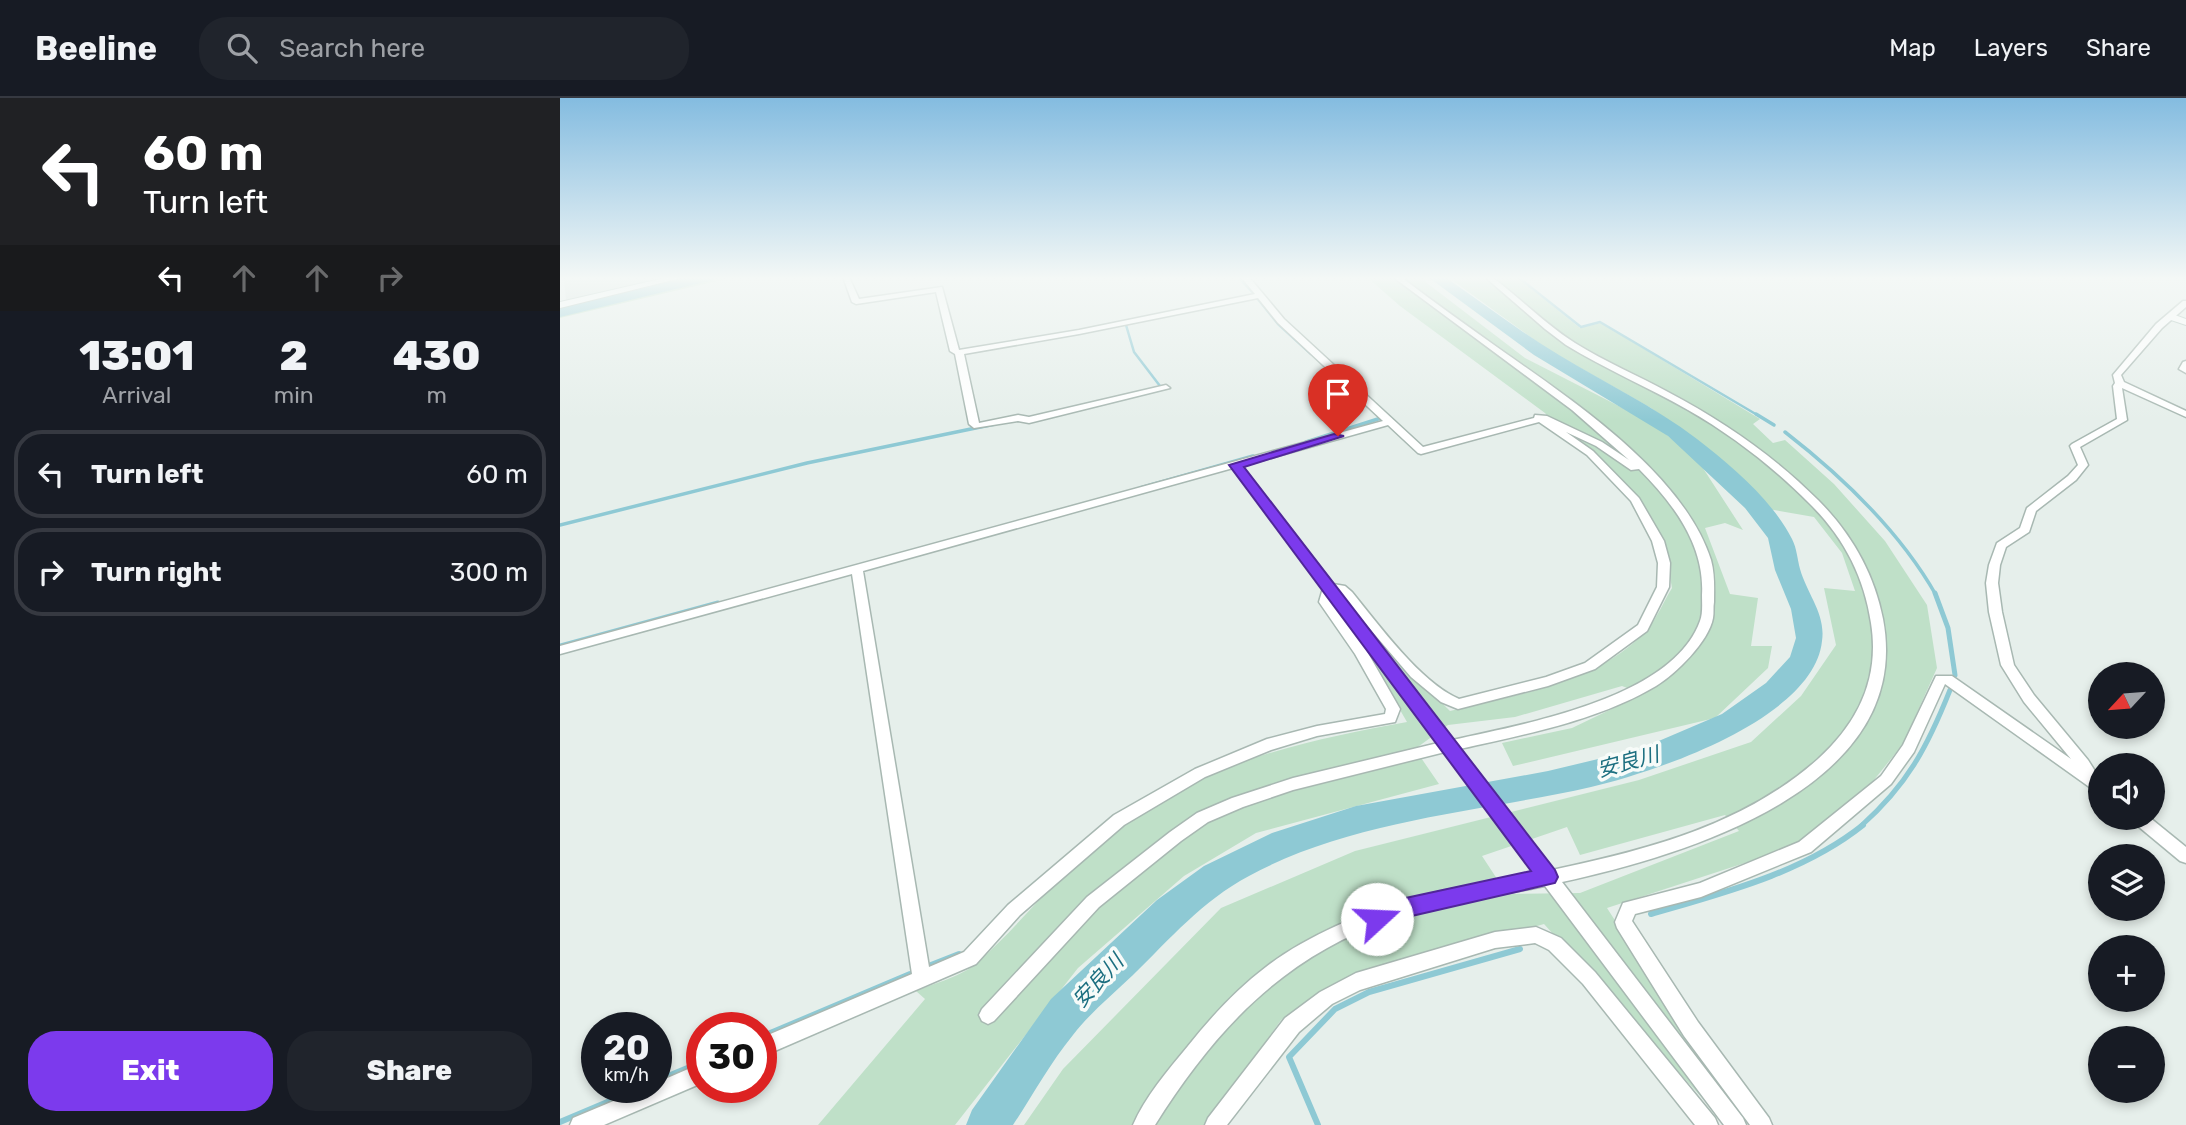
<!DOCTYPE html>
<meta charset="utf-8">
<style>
:root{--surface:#171b24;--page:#20242c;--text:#f1f3f6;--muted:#9ea1a6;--line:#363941;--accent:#7c3aed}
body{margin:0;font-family:Rubik,"Noto Sans JP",sans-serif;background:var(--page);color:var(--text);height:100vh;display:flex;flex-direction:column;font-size:26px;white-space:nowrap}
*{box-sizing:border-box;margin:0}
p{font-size:23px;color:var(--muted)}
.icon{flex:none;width:38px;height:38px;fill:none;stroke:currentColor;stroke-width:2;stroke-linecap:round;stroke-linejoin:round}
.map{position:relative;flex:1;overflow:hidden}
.drawer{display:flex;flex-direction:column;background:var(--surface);width:560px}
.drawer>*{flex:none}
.guide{background:#202124;color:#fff;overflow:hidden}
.needle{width:46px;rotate:244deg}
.fabs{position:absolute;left:1528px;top:564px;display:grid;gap:14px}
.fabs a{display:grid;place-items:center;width:77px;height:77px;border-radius:50%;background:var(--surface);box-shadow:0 4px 10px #0003;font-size:35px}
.speed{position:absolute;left:21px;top:914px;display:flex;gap:14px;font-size:35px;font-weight:700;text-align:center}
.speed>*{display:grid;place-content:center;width:91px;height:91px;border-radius:50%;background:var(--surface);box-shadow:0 4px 10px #0003;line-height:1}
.speed small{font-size:18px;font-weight:400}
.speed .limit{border:10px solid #d22;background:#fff;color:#111}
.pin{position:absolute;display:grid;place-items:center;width:60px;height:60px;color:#fff;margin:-72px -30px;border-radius:50% 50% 50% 0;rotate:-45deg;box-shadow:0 0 7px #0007}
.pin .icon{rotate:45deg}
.me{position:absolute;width:77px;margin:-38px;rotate:70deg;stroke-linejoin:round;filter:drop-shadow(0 0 5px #0008)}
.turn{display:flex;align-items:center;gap:24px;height:147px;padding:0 28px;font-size:32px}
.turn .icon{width:91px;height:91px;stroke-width:2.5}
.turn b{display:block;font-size:49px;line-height:60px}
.lanes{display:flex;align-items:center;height:66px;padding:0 28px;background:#0003;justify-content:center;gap:35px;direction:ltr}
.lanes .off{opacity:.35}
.eta{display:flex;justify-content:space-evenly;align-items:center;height:119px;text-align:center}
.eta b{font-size:42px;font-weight:800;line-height:49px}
.primary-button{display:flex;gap:14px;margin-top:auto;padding:14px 28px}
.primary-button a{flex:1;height:80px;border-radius:28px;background:var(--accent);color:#fff;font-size:28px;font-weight:800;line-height:80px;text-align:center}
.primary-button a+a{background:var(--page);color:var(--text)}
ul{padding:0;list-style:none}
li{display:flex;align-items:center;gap:21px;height:88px;margin:0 14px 10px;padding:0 14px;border:4px solid var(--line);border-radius:28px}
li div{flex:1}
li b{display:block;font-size:26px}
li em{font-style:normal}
header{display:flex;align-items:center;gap:42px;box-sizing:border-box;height:98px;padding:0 35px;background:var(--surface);border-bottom:2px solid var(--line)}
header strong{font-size:33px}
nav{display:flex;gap:38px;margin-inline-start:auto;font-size:24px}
.search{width:490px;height:63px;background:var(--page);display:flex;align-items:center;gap:18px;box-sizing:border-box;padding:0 24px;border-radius:28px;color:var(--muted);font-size:26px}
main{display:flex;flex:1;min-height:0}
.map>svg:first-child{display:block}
.built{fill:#d4dfda}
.green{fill:#bfe0c8;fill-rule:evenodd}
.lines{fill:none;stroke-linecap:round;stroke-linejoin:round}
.stream-far3{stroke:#8ec9d4;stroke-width:2.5}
.stream-far2{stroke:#8ec9d4;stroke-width:3.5}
.stream-far1{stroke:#8ec9d4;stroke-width:5}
.stream{stroke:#8ec9d4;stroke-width:6}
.river{fill:#8ec9d4;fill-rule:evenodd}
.street-casing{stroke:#a8b8b2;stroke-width:3}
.secondary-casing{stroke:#a4bbb3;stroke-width:2}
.street{fill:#fff;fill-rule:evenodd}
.secondary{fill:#fff;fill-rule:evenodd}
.route{fill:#7c3aed;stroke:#51269a;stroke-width:2}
.labels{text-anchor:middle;stroke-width:7;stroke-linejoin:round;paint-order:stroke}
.water-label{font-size:21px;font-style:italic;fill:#1c6f80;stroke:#f7fbf9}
</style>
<header>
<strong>Beeline</strong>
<div class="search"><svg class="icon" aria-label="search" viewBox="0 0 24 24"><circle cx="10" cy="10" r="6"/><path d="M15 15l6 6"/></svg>Search here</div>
<nav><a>Map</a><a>Layers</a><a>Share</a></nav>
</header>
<main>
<section class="drawer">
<div class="guide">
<div class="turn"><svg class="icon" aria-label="left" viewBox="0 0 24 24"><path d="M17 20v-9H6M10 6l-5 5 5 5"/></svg><div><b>60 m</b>Turn left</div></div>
<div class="lanes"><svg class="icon" aria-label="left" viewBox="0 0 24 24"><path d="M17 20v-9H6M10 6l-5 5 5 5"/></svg><svg class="icon off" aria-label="ahead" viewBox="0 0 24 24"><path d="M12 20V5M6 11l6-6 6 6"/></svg><svg class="icon off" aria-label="ahead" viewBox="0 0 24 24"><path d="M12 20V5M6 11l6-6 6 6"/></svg><svg class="icon off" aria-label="right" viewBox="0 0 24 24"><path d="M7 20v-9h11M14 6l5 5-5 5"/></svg></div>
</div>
<div class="eta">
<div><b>13:01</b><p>Arrival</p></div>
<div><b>2</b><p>min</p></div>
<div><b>430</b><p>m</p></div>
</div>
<ul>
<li><svg class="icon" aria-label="left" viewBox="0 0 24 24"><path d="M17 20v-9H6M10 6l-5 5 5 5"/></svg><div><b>Turn left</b></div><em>60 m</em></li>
<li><svg class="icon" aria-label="right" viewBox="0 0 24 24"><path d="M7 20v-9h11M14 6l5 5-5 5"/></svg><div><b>Turn right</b></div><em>300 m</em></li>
</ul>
<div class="primary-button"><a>Exit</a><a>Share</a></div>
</section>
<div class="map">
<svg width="1626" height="1027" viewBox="0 0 1626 1027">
<rect width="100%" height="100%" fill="#e6efeb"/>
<!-- built -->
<polygon class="built" points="4,179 112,179 6,203"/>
<!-- green -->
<g class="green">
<polygon points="157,179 174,179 0,220 0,216"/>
<path d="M807 179H859L965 260 1094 326 1139 364 1183 432 1165 425 1145 430 1170 496 1198 500 1191 548H1212L1208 570 1155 620 953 668 942 645 1012 630 1083 596 1062 588 955 619 888 627 855 651 879 686 696 735 624 778 518 870 395 1027H258L365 901 356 893C375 885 403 878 418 864 471 817 512 757 572 717 656 662 749 642 847 624L799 541 813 537 890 613C958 596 1037 586 1087 532 1097 520 1104 503 1112 490L1104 445 1082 404 1028 349 1002 335 985 315 840 208Z"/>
<path d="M888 179H957L1020 230 1041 225 1200 321 1193 326 1213 345 1225 342 1274 386 1325 443 1367 507 1377 570 1343 646 1301 698 1231 750 1047 810 1165 994 1144 1002 984 826 775 885 721 922 647 1027H464L503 971 661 810 795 753 1079 682 1191 644 1241 598 1276 547 1264 490 1295 493 1282 455 1254 419 1208 411 1135 342 1091 310 987 251ZM1165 717 1179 733 1020 795 947 796 922 758 1007 729 1020 757Z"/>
</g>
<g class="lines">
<!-- stream-far3 -->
<g class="stream-far3">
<polyline points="678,179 697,199"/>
<polyline points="958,179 1021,229 1040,224 1199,318"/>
<polyline points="697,200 718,226 751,256"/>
<polyline points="569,225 566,227 574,254 600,288 597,290"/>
</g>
<!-- stream-far2 -->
<g class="stream-far2">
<polyline points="1196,316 1214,327"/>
<path d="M1225 334C1283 379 1339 432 1376 497"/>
<polyline points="746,344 821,320"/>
<polyline points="580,390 693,358"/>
<polyline points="0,427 247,365 435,326"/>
</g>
<!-- stream-far1 -->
<g class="stream-far1">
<polyline points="1375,495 1388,530 1395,577"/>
<polyline points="0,548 158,505"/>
<path d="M1301 728C1347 687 1367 650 1390 592"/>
</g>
<!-- stream -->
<g class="stream">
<path d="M1091 816C1163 795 1243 775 1303 727"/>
<polyline points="371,867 399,856"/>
<polyline points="201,939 350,876"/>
<polyline points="96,983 142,964"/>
<polyline points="0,1024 83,989"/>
<polyline points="758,1027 729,959 775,911 809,894 960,851"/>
</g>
<!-- river -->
<g class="river">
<polygon points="130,179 156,179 153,182 0,219 0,209"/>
<path d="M868 179H885C923 205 959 233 999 257 1045 285 1094 308 1137 341 1172 368 1212 402 1232 441 1237 451 1237 460 1240 471 1247 496 1266 516 1262 543 1254 621 1095 674 1031 689 917 715 794 721 689 778 642 803 610 841 573 877 552 897 530 915 513 937 490 965 473 997 453 1027H406L412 1012 491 901 597 802 644 768 712 735 796 708 988 673 1080 651 1162 616 1206 585 1230 559 1236 540 1231 511 1215 472 1208 440 1185 410 1108 338 974 257Z"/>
</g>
<!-- street casing -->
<g class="street-casing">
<g id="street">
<path d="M283 179H289L299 201 382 189 399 252 519 232 695 196 681 179H689L724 221 863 349 974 320 975 317 987 318 1042 344 1069 362 1012 312 833 179H841C875 205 909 229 944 254 1015 304 1124 377 1151 462 1155 477 1154 490 1154 504 1153 509 1154 515 1153 520 1149 543 1116 576 1096 588 1037 623 966 636 900 651L992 772C1087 752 1184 727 1258 661 1298 625 1320 580 1311 525 1304 478 1283 438 1249 405 1213 369 1172 337 1128 312 1088 289 1045 271 1006 247L985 231 925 179H932C960 200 985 226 1015 245 1045 264 1077 277 1108 294 1163 323 1214 358 1258 402 1291 435 1314 475 1323 521 1355 689 1126 757 1002 784L1183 1020 1186 1027H1164L985 788C935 798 882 805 833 821 724 857 654 933 595 1027H573C585 999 608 972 628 948 651 919 677 891 706 869 743 840 804 813 850 801 891 789 934 784 976 775L885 654 733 692 683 709 648 724 621 743 539 809 434 923 428 926 422 923 419 917 422 911 527 799 610 734 637 715 672 700 733 680 878 645 772 502 805 550 840 611 835 624 757 638 711 652 645 679 564 727 460 817 416 866 201 959V940L352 876 292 476 0 556V548L823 323 718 225 698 200 519 236 404 256 419 325 458 317 469 319 606 287 610 290 469 325 458 323 414 330 409 326 395 256 390 253 376 194 296 206 292 204ZM979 324 1027 357 1071 403 1092 443 1098 465 1097 489 1078 527 1025 565 986 579 899 601C860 584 819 527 792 494L785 488 773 486 682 368 828 327 858 355 861 356ZM1006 334 1036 348 1071 372 1079 371C1113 405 1145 447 1142 497 1142 505 1143 516 1140 523 1112 601 963 626 892 642L782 498 851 579 881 604 898 611 988 588 1035 571 1087 533 1109 489 1110 465 1104 443 1079 400 1033 353ZM673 370 763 490 759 504 795 556 826 611 825 616 757 628 707 641 635 671 554 717 448 807 404 854 369 869 303 473Z"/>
<polygon points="1623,203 1626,203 1626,209 1602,230 1561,277 1564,284 1626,313 1626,319 1562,290 1567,322 1520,349 1528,367 1516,382 1476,413 1469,434 1446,449 1440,467 1438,485 1442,514 1454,567 1474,597 1528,662 1540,681 1540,695 1535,693 1385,586 1354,654 1331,686 1251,754 1141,799 1075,816 1072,823 1138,924 1209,1020 1212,1027 1190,1027 1124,938 1057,830 1055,824 1063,805 1140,785 1239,744 1321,678 1343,647 1376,578 1392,578 1511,661 1464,604 1441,567 1429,514 1426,485 1429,467 1437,445 1460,430 1467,410 1508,378 1518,367 1510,348 1512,346 1557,321 1553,288 1555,285 1553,277 1596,226"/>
<polygon points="1626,263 1626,275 1619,271 1623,264"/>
<polygon points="1570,719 1589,719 1626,749 1626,765 1620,763 1573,724"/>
<polygon points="976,829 1001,840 1035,874 1155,1020 1158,1027 1135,1027 1023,886 989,852 975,845 935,850 800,892 772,906 739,934 667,1027 645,1027 648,1020 725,920 760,894 796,875 935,834"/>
<polygon points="142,965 142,985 44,1027 10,1027 13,1020 87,989 96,989 96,985"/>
</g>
</g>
<!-- secondary casing -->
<g class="secondary-casing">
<g id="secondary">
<polygon points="109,179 125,179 0,210 0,204"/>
<polygon points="1612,216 1626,221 1626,227 1608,221 1608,217"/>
</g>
</g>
<!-- street -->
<use href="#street" class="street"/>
<!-- secondary -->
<use href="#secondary" class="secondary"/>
</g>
<!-- sky -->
<linearGradient id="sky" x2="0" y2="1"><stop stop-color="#84bce0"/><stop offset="0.56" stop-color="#f4f8f6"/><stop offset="1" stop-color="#f4f8f6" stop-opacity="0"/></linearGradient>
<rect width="1626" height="322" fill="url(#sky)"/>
<!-- route -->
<polygon class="route" points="774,336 784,338 684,369 995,772 998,779 995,785 843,820 817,831 809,828 806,821 809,814 841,801 971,773 669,367"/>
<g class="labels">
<!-- water labels -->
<g class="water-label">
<text transform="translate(1068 664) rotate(-15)" y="7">安良川</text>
<text transform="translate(538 883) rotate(-47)" y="7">安良川</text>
</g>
</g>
</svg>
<div class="fabs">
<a><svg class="needle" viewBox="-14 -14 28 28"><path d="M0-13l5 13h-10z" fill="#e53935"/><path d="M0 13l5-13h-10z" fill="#9ea1a6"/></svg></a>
<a><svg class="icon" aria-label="sound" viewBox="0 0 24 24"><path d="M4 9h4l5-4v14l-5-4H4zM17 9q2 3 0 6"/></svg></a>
<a><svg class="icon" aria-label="layers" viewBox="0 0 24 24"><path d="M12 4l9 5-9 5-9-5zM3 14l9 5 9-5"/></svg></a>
<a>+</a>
<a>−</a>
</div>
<div class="speed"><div>20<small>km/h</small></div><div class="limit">30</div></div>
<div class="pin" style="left:778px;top:338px;background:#d93025"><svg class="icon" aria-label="arrive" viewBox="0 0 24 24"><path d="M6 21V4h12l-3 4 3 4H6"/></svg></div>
<svg class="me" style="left:817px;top:821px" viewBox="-20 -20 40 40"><circle r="19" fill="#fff"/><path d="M0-13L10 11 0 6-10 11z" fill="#7c3aed"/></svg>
</div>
</main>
